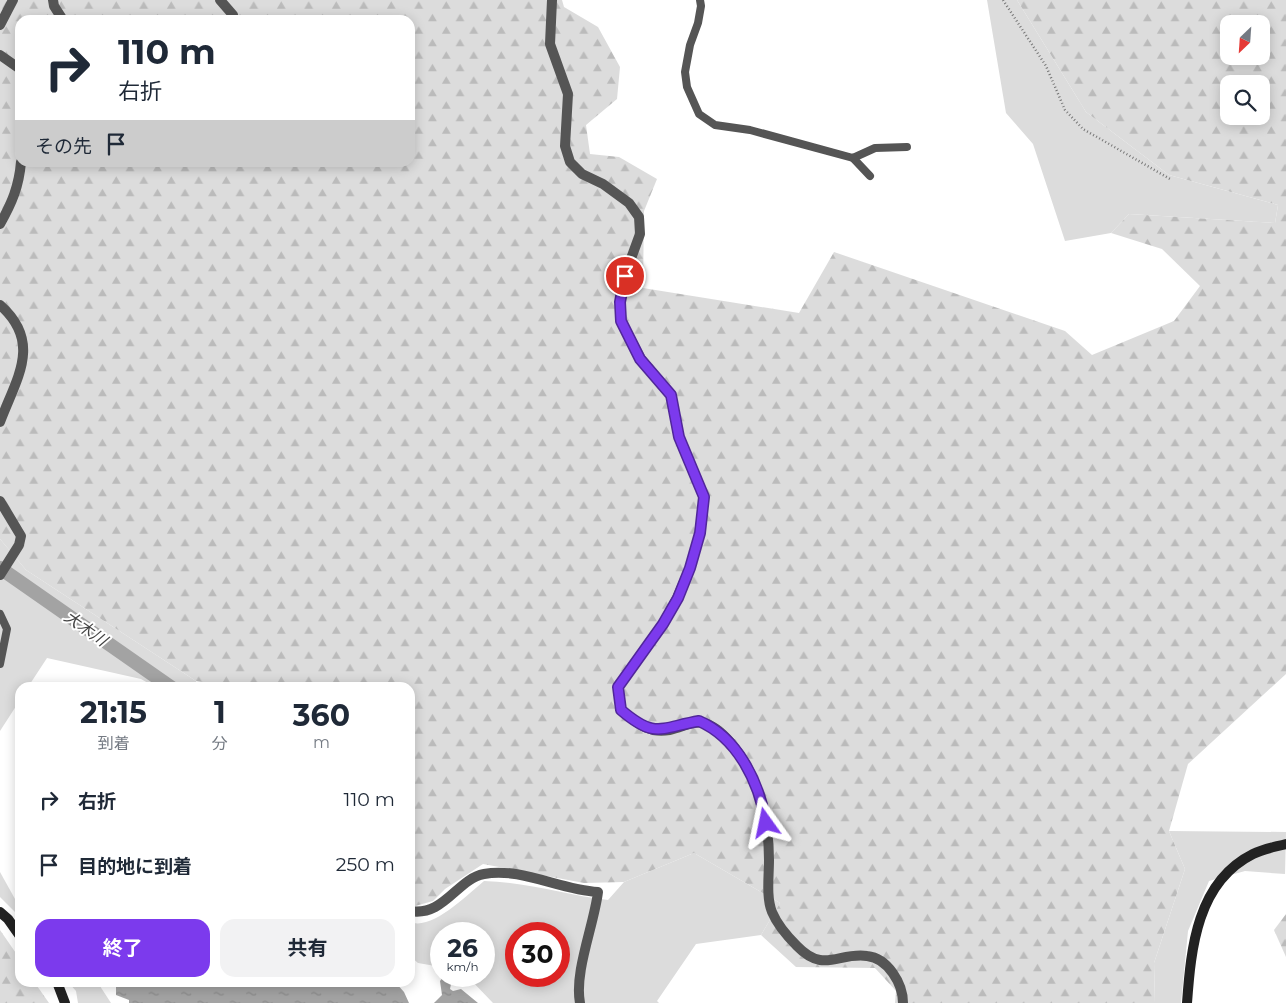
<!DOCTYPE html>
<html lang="ja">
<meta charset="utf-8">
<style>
:root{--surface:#fff;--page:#f2f2f3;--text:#1f2937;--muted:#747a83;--accent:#7c3aed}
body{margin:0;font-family:Montserrat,"Noto Sans JP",sans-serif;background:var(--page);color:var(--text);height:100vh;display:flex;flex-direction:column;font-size:19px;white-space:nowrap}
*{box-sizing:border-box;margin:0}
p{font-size:16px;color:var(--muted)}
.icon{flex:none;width:28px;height:28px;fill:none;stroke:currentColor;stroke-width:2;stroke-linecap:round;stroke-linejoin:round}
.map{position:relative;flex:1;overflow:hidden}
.details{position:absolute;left:15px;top:682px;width:400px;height:305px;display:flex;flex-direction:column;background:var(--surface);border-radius:15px;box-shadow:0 2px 12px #0003}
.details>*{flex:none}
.guide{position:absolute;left:15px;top:15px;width:400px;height:152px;border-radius:15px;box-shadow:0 2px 12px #0003;background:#fff;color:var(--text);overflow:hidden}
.needle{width:32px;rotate:205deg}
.controls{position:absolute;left:1220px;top:15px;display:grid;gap:10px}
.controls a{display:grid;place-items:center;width:50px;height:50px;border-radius:10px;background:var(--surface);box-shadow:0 2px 12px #0003;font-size:25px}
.speed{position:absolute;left:430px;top:922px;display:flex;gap:10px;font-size:25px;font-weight:700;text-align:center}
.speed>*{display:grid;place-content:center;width:65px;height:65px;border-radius:50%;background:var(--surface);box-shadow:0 2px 12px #0003;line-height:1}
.speed small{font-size:12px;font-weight:400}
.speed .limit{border:8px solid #d22;background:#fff;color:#111}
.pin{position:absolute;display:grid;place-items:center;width:42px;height:42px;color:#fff;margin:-21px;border:2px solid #fff;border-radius:50%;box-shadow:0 1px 5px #0007}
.me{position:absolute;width:55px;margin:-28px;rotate:348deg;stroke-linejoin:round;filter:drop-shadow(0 0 4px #0008)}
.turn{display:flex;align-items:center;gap:18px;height:105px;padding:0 20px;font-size:22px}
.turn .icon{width:65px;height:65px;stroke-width:2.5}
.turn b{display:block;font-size:35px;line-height:42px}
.then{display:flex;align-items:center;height:48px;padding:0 20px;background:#0003;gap:10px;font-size:19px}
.eta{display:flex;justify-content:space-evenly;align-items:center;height:85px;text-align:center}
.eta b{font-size:30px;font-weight:700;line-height:35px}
.action{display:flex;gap:10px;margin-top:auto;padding:10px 20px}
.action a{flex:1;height:58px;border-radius:15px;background:var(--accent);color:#fff;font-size:20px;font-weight:700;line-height:58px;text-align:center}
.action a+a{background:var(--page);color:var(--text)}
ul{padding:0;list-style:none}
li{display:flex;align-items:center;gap:15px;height:65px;padding:0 20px}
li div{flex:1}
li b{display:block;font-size:19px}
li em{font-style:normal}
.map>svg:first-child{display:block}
.green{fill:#dcdcdc;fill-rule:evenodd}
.forest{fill:url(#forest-firs);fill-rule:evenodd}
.water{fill:url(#water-ripples)}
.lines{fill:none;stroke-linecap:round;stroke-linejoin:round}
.canal{stroke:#a3a3a3;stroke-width:14}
.path{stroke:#777;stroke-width:2.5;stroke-dasharray:1 2.5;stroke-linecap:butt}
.lane{stroke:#555;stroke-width:8}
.street{stroke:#555;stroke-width:10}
.secondary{stroke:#222;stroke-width:10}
.route-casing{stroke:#51269a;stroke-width:12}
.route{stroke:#7c3aed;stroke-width:9}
.labels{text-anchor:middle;stroke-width:4;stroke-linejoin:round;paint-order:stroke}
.water-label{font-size:16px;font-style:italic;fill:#444;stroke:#fff}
</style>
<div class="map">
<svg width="1286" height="1003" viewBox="0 0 1286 1003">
<defs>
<pattern id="forest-firs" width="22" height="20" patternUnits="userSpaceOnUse" patternTransform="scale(1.25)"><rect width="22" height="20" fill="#dcdcdc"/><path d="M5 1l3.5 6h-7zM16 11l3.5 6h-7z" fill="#bbb"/></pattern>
<pattern id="water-ripples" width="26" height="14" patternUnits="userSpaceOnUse" patternTransform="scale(1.25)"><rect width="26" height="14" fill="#a3a3a3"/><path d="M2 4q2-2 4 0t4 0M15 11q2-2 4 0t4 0" fill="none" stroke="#8b8b8b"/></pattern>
</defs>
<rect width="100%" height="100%" fill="#fff"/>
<!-- green -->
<g class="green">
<polygon points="987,0 1017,0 1086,112 1169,175 1278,205 1275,223 1129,214 1111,233 1065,241 1033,144 1006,113"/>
<polygon points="0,539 26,570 196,681 197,687 155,687 141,679 47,658 28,687 20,688 20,700 0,731"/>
<polygon points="1169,831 1286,832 1285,874 1245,871 1209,881 1188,931 1181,1003 1155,1003 1154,963 1185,869"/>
<path d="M694 853 780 903 761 935 696 944 657 1001 659 1003H493L467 976H484V934H441V967L418 963 410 956V922C432 931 468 894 484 881 526 882 566 895 608 900L624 882ZM516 934H559V976H516Z"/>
<polygon points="0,872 20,908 20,917 0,897"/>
<polygon points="69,983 98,983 111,1003 78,1003 76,991"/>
</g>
<!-- forest -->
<g class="forest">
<path d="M0 0H562L564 7 598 27 620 67 617 99 586 125 590 154 619 157 657 179 644 211 643 288 799 313 834 252 1065 331 1092 355 1174 321 1200 286 1162 249 1111 233 1129 214 1275 223 1278 205 1169 175 1086 112 1017 0H1286V674L1188 764 1169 831 1185 869 1154 963 1155 1003H895L896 991 875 968 796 967 761 935 780 903 694 853 624 882 584 883 483 864 445 889 433 901 415 906 410 904V688H242L196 681 26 570 0 539ZM20 20H410V162H20ZM1229 24H1261V56H1229ZM1229 84H1261V116H1229Z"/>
<polygon points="1286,914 1286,957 1274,930"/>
<polygon points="0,930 20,959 20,982 35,983 49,1003 0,1003"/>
</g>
<!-- water -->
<g class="water">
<polygon points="444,976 450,976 452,979 450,989 453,991 461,989 478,1003 434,1003 442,995 440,981"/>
<polygon points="116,983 396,983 404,992 409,1003 129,1003 129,1000 116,995"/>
</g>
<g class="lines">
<!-- canal -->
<polyline class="canal" points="0,568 172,688"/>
<!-- path -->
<polyline class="path" points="1003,0 1046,66 1065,110 1083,129 1170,179"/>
<!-- lane -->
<g class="lane">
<polyline points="700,0 701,6 698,23 690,45 685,72 687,87 699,114 715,125 750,130 853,158 875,148 907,147"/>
<polyline points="853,158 870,176"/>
<polyline points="0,614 7,629 0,664"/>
</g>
<!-- street -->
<g class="street">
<polyline points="53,0 54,6 63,20"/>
<polyline points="220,0 233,15 234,20"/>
<path d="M552 0 550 44 568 94 565 146 570 162 582 174 603 184 629 203 639 217 640 234 625 275 620 302 621 321 641 359 671 395 679 437 704 497 700 533 690 568 677 598 663 624 618 687 621 710C630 717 640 727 653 730 687 736 695 702 731 743 758 775 769 819 769 860 769 876 766 897 772 912 777 924 788 937 797 946 824 974 838 952 867 956 888 958 903 984 903 1003"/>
<polyline points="0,25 13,0"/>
<polyline points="0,55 20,69"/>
<path d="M0 224C12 203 19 186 21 162"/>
<path d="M0 305C43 343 16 379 0 422"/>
<polyline points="0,501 21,536 19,545 0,575"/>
<path d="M410 911C444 917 457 879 484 874 521 867 560 890 598 892 594 925 574 972 580 1003"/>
</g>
<!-- secondary -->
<g class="secondary">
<polyline points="0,912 8,919 20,936"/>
<polyline points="57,982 65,1003"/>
<path d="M1187 1003C1191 948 1197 882 1253 854 1263 849 1275 847 1286 844"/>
</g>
</g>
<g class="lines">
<!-- route casing -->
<g class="route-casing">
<path id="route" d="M625 276 620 302 621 321 640 359 671 395 679 437 704 497 700 533 690 568 678 598 663 624 618 687 621 710C655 739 660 728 699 721 738 738 759 782 766 823"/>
</g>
<!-- route -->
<use href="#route" class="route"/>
</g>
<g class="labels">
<!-- water labels -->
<g class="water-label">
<text transform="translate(86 628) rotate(35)" y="6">大木川</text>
</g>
</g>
</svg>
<div class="controls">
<a><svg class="needle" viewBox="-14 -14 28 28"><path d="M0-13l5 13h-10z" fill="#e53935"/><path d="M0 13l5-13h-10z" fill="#747a83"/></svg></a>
<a><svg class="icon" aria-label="search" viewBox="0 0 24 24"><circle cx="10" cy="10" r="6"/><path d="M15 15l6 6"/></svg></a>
</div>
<div class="speed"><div>26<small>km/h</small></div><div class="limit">30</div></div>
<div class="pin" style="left:625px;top:276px;background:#d93025"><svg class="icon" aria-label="arrive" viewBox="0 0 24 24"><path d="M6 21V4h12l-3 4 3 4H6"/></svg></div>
<svg class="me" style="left:766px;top:823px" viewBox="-20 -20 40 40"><path d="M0-17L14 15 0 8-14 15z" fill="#7c3aed" stroke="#fff" stroke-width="4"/></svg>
<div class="guide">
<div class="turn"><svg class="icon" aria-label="right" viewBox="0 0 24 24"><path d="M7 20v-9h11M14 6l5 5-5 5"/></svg><div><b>110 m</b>右折</div></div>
<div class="then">その先<svg class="icon" aria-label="arrive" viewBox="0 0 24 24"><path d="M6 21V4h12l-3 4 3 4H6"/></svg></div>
</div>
<section class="details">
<div class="eta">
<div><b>21:15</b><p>到着</p></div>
<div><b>1</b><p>分</p></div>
<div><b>360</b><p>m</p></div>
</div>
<ul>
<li><svg class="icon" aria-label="right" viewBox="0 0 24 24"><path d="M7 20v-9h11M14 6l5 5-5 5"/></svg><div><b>右折</b></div><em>110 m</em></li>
<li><svg class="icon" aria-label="arrive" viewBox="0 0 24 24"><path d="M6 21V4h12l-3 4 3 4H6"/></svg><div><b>目的地に到着</b></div><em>250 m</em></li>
</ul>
<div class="action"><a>終了</a><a>共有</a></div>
</section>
</div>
